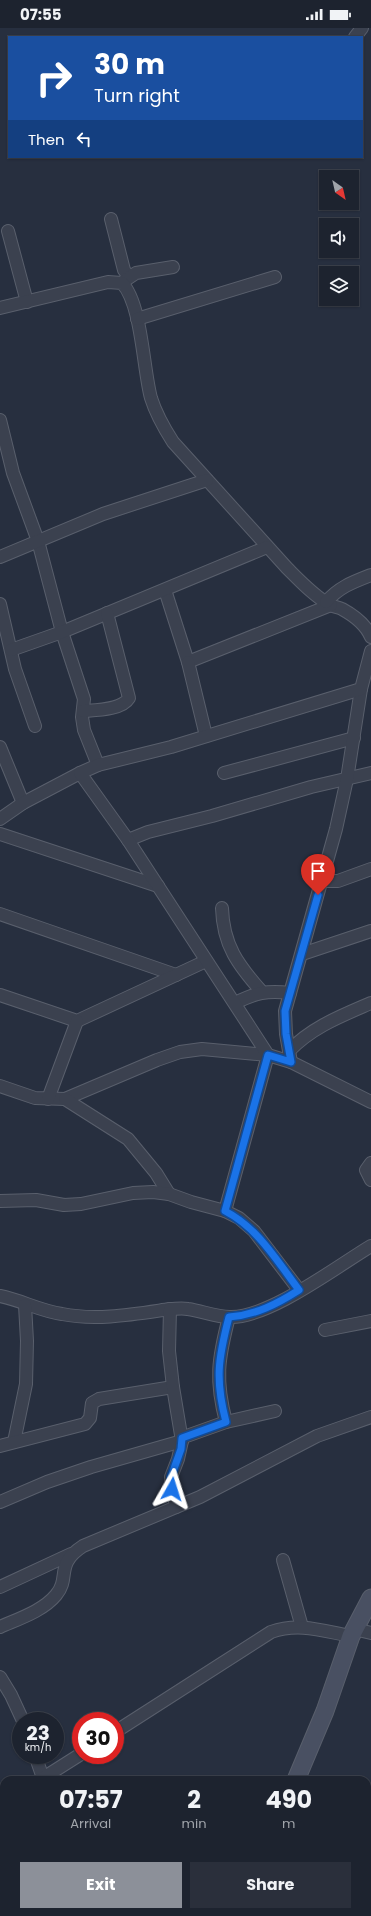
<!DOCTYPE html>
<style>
:root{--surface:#1d232f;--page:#2a2f3b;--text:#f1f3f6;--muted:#a0a4aa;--line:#3b404b;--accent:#8c9099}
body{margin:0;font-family:Poppins,sans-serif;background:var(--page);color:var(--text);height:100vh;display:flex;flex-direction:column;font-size:15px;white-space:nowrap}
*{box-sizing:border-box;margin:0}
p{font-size:13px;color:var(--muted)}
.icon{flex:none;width:22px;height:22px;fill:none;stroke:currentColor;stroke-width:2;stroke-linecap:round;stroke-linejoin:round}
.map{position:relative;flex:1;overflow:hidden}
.details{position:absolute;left:0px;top:1748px;width:371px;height:140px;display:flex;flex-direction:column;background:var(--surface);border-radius:12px 12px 0 0;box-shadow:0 1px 3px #0004,0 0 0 1px var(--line)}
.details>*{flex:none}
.top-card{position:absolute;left:8px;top:8px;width:355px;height:122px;border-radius:0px;box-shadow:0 1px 3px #0004,0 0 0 1px var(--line);background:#1a4fa0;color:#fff;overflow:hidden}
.needle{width:26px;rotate:146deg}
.tools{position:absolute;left:319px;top:142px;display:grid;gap:8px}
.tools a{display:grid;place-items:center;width:40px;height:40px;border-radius:0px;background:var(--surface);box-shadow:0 1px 3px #0004,0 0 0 1px var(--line);font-size:20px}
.speed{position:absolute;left:12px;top:1684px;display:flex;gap:8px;font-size:20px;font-weight:700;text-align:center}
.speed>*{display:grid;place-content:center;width:52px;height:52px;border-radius:50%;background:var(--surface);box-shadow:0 1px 3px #0004,0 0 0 1px var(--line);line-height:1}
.speed small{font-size:10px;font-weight:400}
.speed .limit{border:6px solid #d22;background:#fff;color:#111}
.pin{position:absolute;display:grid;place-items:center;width:34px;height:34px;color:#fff;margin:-41px -17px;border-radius:50% 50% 50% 0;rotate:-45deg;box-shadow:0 0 4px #0007}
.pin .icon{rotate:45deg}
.me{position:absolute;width:44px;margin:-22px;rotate:6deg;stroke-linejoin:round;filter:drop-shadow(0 0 3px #0008)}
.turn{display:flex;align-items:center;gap:14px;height:84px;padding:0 20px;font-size:18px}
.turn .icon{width:52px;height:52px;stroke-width:2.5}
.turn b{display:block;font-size:28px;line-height:34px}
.then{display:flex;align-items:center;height:38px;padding:0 20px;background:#0003;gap:8px;font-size:15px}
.eta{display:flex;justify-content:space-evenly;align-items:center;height:68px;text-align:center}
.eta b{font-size:24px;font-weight:700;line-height:28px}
.action{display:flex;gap:8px;margin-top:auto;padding:8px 20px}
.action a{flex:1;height:46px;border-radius:0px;background:var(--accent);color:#fff;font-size:16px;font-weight:700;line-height:46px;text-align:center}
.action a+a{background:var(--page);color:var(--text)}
.status{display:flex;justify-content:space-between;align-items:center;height:28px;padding:0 20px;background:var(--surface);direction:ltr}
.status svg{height:11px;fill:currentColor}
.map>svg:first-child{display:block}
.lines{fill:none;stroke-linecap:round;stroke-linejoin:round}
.minor-casing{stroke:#595f6c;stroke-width:14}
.secondary-casing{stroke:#595f6c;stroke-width:19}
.minor{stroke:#3b414f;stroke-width:12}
.secondary{stroke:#495062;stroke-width:17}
.route-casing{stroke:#114b97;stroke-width:10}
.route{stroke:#1a73e8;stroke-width:7}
</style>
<div class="status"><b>07:55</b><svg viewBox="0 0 49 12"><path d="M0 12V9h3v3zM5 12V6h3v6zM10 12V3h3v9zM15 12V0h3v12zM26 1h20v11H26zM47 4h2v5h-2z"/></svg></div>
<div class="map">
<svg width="371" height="1888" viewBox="0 0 371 1888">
<rect width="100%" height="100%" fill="#272f3f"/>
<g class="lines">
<!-- minor casing -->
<g class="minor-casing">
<g id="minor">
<polyline points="355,9 362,0"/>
<polyline points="111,191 124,242 129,249"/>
<polyline points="8,203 27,274"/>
<polyline points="124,253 136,245 173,239"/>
<path d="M0 280 108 254 122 255C142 276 143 341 151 370 156 386 164 400 173 414L287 540C300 553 314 568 330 577 334 579 338 579 342 581 353 587 366 597 371 609"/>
<polyline points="137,291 275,249"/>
<polyline points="0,392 13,445 38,513 62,604 84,671 82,689 84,702 98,737"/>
<polyline points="0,529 103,486 207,452"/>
<polyline points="165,562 188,634 331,577"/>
<path d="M326 574C339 559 353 554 371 547"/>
<polyline points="0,576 15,641 35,698"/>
<polyline points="11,622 62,604 267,519"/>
<polyline points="188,634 206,708"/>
<path d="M83 683C96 682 122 682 129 670L107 585"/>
<polyline points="0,719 23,775"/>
<polyline points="224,745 354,710"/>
<polyline points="0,791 23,775 80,745"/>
<polyline points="0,806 158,858"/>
<polyline points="128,812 148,804 212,788 311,759 371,745"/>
<polyline points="322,853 338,853 371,841"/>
<path d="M222 880C223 917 238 937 262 964"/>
<polyline points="0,886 176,947"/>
<polyline points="302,926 371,903"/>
<polyline points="0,967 77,993 206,933"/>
<path d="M235 975C255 965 267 962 290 965"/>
<path d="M289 1023C312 999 341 988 371 975"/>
<polyline points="291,1034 286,1006 285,983 336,801 347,751 361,661"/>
<polyline points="0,1058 35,1070 65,1071 157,1032 180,1024 202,1021 268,1027 291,1034 371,1074"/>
<polyline points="48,1071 77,993"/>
<polyline points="65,1071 128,1111 156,1145 169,1166"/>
<polyline points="371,1135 366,1142 371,1152"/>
<polyline points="0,1173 36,1172 64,1177 81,1176 133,1165 153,1164 169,1166 191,1174 225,1183 239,1190 254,1203 299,1262"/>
<polyline points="225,1183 268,1027 128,812 80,745 98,737 171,719 361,661 371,623"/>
<path d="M0 1268C21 1272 40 1283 62 1286 97 1293 135 1286 170 1281"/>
<polyline points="325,1302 371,1293"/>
<path d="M226 1394C215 1352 218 1331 229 1289"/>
<polyline points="181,1410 226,1394 275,1383"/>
<polyline points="14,1414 26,1356 27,1313 25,1277"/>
<polyline points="0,1418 85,1396 90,1390 92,1375 99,1371 173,1359"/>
<polyline points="0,1474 47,1454 91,1439 182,1413"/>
<path d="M176 1479 171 1449 178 1431 182 1413 173 1359 169 1323 170 1281C175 1281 182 1280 188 1281 202 1283 216 1289 230 1289 269 1290 336 1239 371 1218"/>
<polyline points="283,1532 302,1599"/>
<polyline points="0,1559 71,1526"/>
<path d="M0 1599C18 1591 43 1583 56 1567 71 1549 54 1537 83 1518L200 1469 317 1408 371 1389"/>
<polyline points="354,1601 371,1605"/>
<polyline points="0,1649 11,1667 23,1693"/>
<path d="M115 1704 271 1604C299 1594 323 1603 351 1608"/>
<polyline points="35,1727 43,1750"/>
<polyline points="40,1752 81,1726"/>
<polyline points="0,1773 4,1772"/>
<polyline points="367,1808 371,1806"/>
<polyline points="0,1873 4,1872"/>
<polyline points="181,1888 190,1884"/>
</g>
</g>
<!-- secondary casing -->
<g class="secondary-casing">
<g id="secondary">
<polyline points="296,1752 325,1683 351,1608 371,1570"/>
<polyline points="157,1888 160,1884"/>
</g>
</g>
<!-- minor -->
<use href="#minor" class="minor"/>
<!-- secondary -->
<use href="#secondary" class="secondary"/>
</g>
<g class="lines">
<!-- route casing -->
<g class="route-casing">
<path id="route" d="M172 1461 171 1449 181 1421 182 1410 226 1394C215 1352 218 1331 229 1289 256 1287 277 1276 299 1262 277 1233 258 1200 225 1183L268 1027 291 1034 286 1006 285 983 318 867"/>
</g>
<!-- route -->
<use href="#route" class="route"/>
</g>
</svg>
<div class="tools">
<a><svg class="needle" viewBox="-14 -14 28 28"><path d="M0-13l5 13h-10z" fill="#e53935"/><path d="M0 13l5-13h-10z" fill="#a0a4aa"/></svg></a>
<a><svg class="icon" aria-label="sound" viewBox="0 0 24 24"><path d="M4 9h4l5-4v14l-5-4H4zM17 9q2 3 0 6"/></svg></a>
<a><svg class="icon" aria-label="layers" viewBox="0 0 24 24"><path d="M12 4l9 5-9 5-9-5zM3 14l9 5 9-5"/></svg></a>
</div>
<div class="speed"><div>23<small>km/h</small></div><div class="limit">30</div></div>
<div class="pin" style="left:318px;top:867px;background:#d93025"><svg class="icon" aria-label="arrive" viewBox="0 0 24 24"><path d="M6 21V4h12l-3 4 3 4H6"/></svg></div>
<svg class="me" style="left:172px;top:1461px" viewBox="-20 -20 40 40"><path d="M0-17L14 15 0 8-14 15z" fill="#1a73e8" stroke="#fff" stroke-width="4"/></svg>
<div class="top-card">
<div class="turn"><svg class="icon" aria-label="right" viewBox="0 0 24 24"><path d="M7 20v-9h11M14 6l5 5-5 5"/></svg><div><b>30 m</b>Turn right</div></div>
<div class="then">Then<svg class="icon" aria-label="left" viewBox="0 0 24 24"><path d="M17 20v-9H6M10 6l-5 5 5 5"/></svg></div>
</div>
<section class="details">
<div class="eta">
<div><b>07:57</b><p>Arrival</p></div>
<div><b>2</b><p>min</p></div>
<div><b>490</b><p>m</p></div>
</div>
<div class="action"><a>Exit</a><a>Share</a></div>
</section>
</div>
